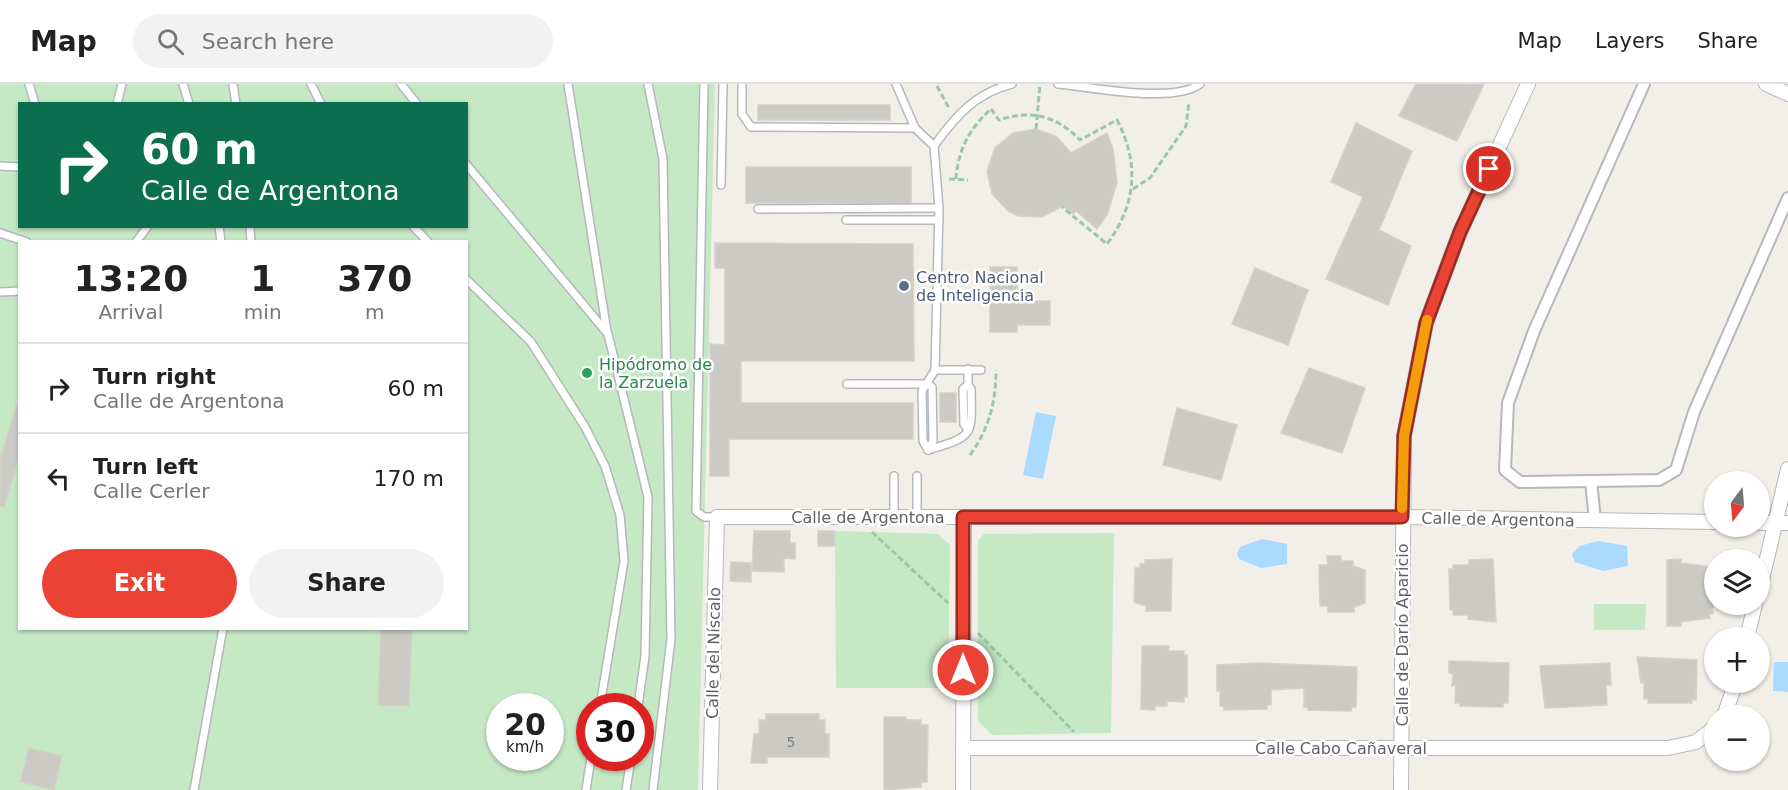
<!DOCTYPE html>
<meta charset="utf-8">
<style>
:root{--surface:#fff;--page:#f2f2f2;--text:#222;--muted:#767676;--line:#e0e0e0;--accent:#ea4335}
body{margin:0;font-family:"DejaVu Sans",sans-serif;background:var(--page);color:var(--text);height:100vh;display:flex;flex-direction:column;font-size:22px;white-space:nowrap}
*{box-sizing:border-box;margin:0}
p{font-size:20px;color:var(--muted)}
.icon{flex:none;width:33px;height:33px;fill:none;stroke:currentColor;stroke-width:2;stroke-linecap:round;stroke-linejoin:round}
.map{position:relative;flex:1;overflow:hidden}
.details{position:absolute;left:18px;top:156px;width:450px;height:390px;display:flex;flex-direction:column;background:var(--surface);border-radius:0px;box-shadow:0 2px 4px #0004}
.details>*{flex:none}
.banner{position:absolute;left:18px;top:18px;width:450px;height:126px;border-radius:0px;box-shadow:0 2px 4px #0004;background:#0b6e4f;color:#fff;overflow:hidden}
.needle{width:39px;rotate:196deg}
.tools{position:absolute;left:1704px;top:387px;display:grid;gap:12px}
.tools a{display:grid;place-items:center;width:66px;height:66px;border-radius:50%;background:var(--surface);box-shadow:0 2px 4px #0004;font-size:30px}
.speed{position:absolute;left:486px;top:609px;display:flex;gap:12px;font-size:30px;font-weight:700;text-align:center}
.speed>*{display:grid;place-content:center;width:78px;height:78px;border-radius:50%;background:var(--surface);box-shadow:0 2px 4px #0004;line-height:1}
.speed small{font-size:15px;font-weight:400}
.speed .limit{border:9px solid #d22;background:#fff;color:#111}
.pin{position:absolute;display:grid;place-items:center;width:51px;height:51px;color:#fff;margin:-26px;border:3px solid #fff;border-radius:50%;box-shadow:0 2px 6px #0007}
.me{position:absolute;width:66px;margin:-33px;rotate:0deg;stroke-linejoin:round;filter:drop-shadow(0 0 4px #0008)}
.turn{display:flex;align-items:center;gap:21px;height:126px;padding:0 24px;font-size:27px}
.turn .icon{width:78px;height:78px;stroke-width:2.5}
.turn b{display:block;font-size:42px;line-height:51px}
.eta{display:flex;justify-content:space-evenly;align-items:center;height:102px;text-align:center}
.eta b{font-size:36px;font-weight:700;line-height:42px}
.button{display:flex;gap:12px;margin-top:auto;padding:12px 24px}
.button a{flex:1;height:69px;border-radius:36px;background:var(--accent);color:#fff;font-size:24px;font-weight:700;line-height:69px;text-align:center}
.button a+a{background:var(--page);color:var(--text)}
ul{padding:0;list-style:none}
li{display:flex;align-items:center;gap:18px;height:90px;padding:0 24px;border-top:2px solid var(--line)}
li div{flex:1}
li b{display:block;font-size:22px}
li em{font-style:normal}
header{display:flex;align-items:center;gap:36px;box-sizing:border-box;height:84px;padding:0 30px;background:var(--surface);border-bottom:2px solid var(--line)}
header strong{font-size:28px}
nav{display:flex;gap:33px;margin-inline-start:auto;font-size:21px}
.search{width:420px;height:54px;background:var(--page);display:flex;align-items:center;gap:15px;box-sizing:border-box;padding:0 21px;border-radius:33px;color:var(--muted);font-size:22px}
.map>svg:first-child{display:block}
.green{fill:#c5e8c5;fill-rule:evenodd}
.water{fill:#aadaff}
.building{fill:#cccac5;stroke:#d6d1c6;stroke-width:1.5}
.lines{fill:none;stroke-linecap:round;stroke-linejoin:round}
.service-casing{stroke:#b5b8bc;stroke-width:10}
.pedestrian-casing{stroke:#b5b8bc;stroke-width:14}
.minor-casing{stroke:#b5b8bc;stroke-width:16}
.path{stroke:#9cc7a9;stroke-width:3;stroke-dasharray:6 3;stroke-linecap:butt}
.service{stroke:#fff;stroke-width:7}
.pedestrian{stroke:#fff;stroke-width:10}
.minor{stroke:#fff;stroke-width:14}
.route-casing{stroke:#982c22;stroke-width:15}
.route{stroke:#ea4335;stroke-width:10}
.slow{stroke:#f59e0b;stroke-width:10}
.service-dot{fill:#5c6f8a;stroke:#fff;stroke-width:2}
.leisure-dot{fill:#2e9e5b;stroke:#fff;stroke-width:2}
.labels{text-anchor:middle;stroke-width:5;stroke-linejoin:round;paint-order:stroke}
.number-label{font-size:14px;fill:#7a7d7f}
.service-label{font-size:16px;fill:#4e5e75;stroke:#fff;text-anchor:start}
.leisure-label{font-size:16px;fill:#27864d;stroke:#fff;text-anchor:start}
.street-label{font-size:16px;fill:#5f6368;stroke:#fff}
</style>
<header>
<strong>Map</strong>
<div class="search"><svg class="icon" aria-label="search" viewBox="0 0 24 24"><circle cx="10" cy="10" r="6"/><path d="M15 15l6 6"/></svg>Search here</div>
<nav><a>Map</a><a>Layers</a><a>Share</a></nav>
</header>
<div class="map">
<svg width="1788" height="706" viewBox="0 0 1788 706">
<rect width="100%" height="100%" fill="#f1efe8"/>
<!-- green -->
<g class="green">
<path d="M0 0H715L698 706H0ZM20 20H466V142H20ZM20 158H466V544H20ZM500 622H550V674H500ZM590 622H640V674H590Z"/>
<polygon points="835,447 938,450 950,461 948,604 836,604"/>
<polygon points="1114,449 1111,649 992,651 978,637 978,457 984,450"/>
<polygon points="1594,520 1646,520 1645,546 1594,546"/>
</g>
<!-- water -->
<g class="water">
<polygon points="1036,328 1056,332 1043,395 1023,391"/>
<polygon points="1262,455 1287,460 1287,480 1261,484 1239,475 1237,470 1240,463"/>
<polygon points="1598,457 1627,462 1628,482 1603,487 1575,478 1572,470 1580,462"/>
<polygon points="1774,578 1788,578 1788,608 1773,607"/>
</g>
<!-- building -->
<g class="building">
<polygon points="1416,0 1484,0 1457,57 1399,32"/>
<rect x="758" y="21" width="132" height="15"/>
<polygon points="1356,39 1412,67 1379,146 1411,162 1388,221 1326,195 1363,113 1331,98"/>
<polygon points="1036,45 1057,53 1071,69 1107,49 1113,65 1117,99 1107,131 1097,145 1076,127 1073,130 1063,122 1042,133 1018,132 1008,127 992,110 987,87 995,64 1013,49"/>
<rect x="746" y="83" width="165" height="36"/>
<polygon points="715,159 913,160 914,277 741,277 741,319 913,319 913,355 729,355 729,392 710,392 710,260 725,261 725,184 715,184"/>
<polygon points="990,183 1017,183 1017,217 1050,217 1050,241 1017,241 1017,248 990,248"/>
<polygon points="1255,184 1308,206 1288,261 1232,240"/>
<polygon points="1309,284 1365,304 1342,369 1281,349"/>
<rect x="940" y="309" width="16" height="29"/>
<polygon points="16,322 20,322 20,369 4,423 0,422 0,375"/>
<polygon points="1177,324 1237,341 1221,396 1163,381"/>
<polygon points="754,447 790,447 790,459 795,459 795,475 784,474 784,488 752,487"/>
<rect x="818" y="447" width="17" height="15"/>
<polygon points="1327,472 1341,472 1341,477 1353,477 1353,482 1365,486 1365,519 1354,523 1354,528 1328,528 1328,522 1320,522 1319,481 1328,481"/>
<polygon points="1172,475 1171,527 1146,527 1146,522 1134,518 1135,484 1140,484 1140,480 1145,480 1145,476"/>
<polygon points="1493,475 1496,538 1468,535 1468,531 1453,531 1453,526 1450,526 1449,485 1453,485 1453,481 1469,481 1469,476"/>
<polygon points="1681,475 1681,479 1710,483 1710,488 1713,488 1713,530 1709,530 1710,534 1681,538 1681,542 1667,542 1667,476"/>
<polygon points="731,478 751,479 751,498 730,497"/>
<polygon points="381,544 412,544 409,622 378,621"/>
<polygon points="1142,562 1169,562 1168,567 1184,567 1184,571 1187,571 1187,613 1184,613 1184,618 1167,617 1167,622 1155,622 1155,626 1141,625"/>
<polygon points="1637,573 1697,576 1696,616 1692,615 1692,619 1648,619 1648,615 1644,615 1644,598 1641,599"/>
<polygon points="1449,577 1509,579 1508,619 1503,619 1503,623 1460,622 1460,619 1455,619 1456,601 1452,602 1453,590 1449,589"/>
<polygon points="1259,579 1357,583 1356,623 1352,623 1351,627 1308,626 1308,623 1304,623 1304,604 1271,606 1271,621 1267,621 1267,625 1224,626 1224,622 1220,622 1220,607 1217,607 1217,581"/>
<polygon points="1610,579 1611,601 1606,601 1607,621 1545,624 1540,582"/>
<polygon points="766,630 819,630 819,636 825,636 825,650 829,650 829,673 767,673 767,679 751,679 754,650 759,650 759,636 766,636"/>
<polygon points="884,633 906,633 906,636 921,636 921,641 928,641 927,698 921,698 921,703 884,706"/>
<polygon points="29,664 62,672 54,706 20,698"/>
</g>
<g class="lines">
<!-- service casing -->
<g class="service-casing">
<g id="service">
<polyline points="29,0 35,20"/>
<polyline points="183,0 189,20"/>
<polyline points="233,0 236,20"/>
<polyline points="311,0 321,20"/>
<polyline points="401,0 417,20"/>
<polyline points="568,0 607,248"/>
<polyline points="648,0 663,75 671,555 653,706"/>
<polyline points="704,0 696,427 704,433 717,433"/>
<polyline points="742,0 742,30 751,43 915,44"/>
<polyline points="896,0 915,44 934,62 939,124 935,286 922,307 923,357 928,366"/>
<path d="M1058 0C1092 3 1173 20 1200 0"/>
<polyline points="117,20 122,0"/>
<path d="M934 62C955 33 975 9 1012 0"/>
<polyline points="466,80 608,250 648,413 645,572 638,622"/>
<polyline points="0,82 20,83"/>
<polyline points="721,101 723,0"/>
<polyline points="758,125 939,124"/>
<polyline points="846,136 939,136"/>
<polyline points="219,142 221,158"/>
<polyline points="250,142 251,158"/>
<polyline points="413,142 428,158"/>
<polyline points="0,149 27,158"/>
<polyline points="136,158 148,142"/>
<polyline points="466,195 531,258 585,343 605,382 620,431 624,477 600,622"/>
<polyline points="0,208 20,207"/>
<polyline points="935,286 981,286"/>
<polyline points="847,300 927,300 932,303 933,357 928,366"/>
<polyline points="968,301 963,305 964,340 968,346"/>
<path d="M928 366C974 352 972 353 971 305L968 301V285"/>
<polyline points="894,392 894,433"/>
<polyline points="917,392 917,433"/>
<polyline points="194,706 223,544"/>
<polyline points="586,706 591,674"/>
<polyline points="626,706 631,674"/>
</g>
</g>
<!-- pedestrian casing -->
<g class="pedestrian-casing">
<g id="pedestrian">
<polyline points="1644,0 1534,247 1508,319 1505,386 1520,398 1659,396 1676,386 1694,328 1788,114"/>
<polyline points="1591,397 1595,436"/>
</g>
</g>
<!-- minor casing -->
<g class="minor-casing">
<g id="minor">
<polyline points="1766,0 1788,10"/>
<polyline points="1760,439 1788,439"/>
<polyline points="1760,504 1788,385"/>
<polyline points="1747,554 1755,520"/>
<polyline points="1724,632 1736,598"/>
<polyline points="963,664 1668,664 1696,658 1714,644"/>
<polyline points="710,706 717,433 1402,433 1714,438"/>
<polyline points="963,706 964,433"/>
<polyline points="1401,706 1404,352 1426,239 1460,148 1528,0"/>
</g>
</g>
<!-- path -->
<g class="path">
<polyline points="937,2 949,24"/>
<path d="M991 25 999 36C1031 25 1057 32 1080 56L1117 36C1140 80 1136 121 1107 160L1062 123"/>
<polyline points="1036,45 1040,0"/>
<polyline points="949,95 968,96"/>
<path d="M956 95C958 66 969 45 991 25"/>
<polyline points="1133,105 1150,94 1186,42 1189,18"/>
<path d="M970 371C989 345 996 318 996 286"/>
<polyline points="872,448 948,519"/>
<polyline points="978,549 1074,648"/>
</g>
<!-- service -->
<use href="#service" class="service"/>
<!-- pedestrian -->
<use href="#pedestrian" class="pedestrian"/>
<!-- minor -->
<use href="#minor" class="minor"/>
</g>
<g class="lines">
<!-- route casing -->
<g class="route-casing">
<polyline id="route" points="963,586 963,433 1402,433 1404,352 1426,239 1460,148 1489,85"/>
</g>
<!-- route -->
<use href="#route" class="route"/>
<!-- slow -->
<polyline class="slow" points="1402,424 1404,352 1427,236"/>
</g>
<!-- markers -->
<circle class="service-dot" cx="904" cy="202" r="6"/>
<circle class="leisure-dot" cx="587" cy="289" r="6"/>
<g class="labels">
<!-- number labels -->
<g class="number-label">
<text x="791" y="663">5</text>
</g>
<!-- service labels -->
<g class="service-label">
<text x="916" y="199">Centro Nacional<tspan x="916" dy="18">de Inteligencia</tspan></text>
</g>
<!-- leisure labels -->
<g class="leisure-label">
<text x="599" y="286">Hipódromo de<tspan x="599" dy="18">la Zarzuela</tspan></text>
</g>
<!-- street labels -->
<g class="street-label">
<text x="868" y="439">Calle de Argentona</text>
<text transform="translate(1498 435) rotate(1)" y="6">Calle de Argentona</text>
<text transform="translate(1402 551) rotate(-90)" y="6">Calle de Darío Aparicio</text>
<text transform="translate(713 569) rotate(-89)" y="6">Calle del Níscalo</text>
<text x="1341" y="670">Calle Cabo Cañaveral</text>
</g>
</g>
</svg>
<div class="tools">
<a><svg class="needle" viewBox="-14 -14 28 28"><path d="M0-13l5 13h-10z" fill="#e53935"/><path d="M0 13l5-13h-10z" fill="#767676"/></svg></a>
<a><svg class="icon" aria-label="layers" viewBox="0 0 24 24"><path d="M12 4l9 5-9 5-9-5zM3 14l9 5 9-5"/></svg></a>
<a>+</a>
<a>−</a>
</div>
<div class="speed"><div>20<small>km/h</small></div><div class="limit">30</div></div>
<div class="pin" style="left:1489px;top:85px;background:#d93025"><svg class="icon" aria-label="arrive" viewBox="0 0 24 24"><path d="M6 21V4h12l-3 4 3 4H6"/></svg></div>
<svg class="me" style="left:963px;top:586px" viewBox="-20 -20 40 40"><circle r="17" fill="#ea4335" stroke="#fff" stroke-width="3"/><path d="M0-11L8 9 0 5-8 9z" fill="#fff"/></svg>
<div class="banner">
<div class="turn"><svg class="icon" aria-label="right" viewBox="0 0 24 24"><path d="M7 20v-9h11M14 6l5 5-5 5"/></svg><div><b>60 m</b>Calle de Argentona</div></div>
</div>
<section class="details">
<div class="eta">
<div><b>13:20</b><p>Arrival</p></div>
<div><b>1</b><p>min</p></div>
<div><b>370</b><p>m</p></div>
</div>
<ul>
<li><svg class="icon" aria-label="right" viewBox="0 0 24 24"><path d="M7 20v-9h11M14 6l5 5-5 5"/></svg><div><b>Turn right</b><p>Calle de Argentona</p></div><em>60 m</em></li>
<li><svg class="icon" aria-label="left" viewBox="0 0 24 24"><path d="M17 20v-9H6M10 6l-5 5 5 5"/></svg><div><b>Turn left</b><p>Calle Cerler</p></div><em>170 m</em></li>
</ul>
<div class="button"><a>Exit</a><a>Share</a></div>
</section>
</div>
